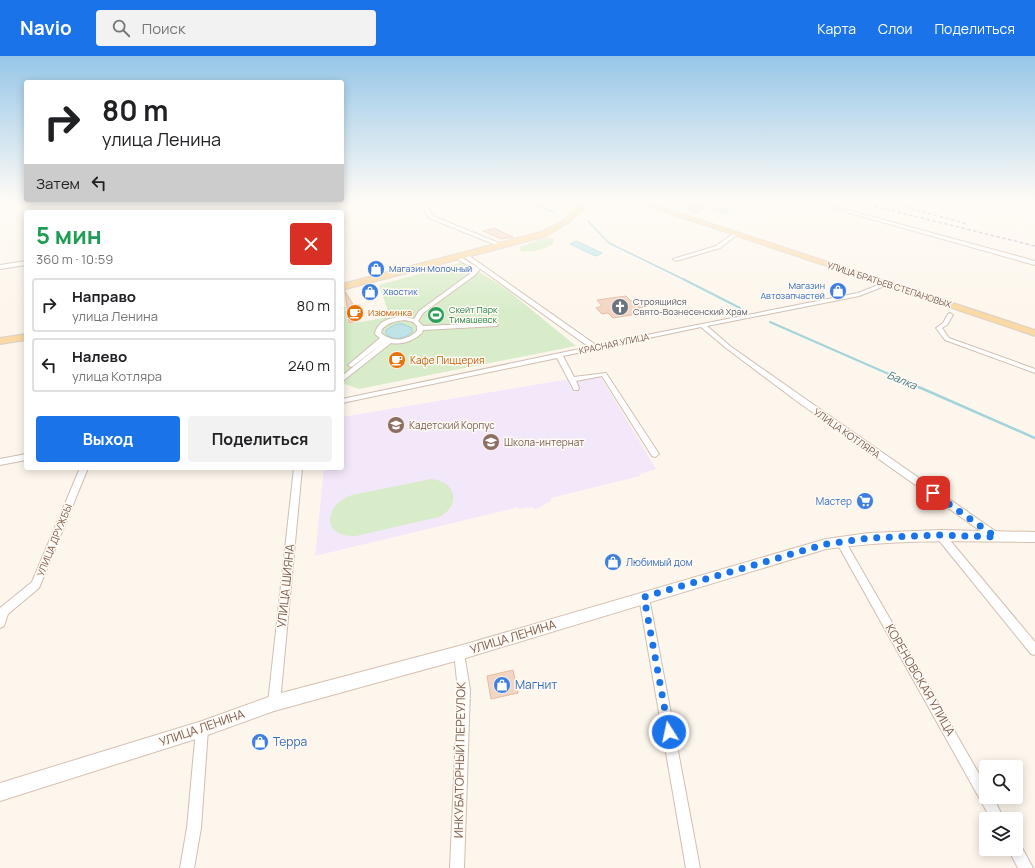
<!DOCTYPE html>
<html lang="ru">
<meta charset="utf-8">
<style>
:root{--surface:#fff;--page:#f2f2f2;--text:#202124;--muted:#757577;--line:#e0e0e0;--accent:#1a73e8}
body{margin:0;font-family:Manrope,sans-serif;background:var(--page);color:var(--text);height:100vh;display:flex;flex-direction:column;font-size:15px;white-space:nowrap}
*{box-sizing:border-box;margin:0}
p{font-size:13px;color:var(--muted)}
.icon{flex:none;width:22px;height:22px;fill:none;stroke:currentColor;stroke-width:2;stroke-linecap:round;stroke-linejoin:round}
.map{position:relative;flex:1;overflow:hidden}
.side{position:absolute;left:24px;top:154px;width:320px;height:260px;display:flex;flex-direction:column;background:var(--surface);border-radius:4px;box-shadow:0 2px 10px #0003}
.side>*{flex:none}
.hud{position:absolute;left:24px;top:24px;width:320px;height:122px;border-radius:4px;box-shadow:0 2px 10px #0003;background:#fff;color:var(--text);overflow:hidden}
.tools{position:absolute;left:979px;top:704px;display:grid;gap:8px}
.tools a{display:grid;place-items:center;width:44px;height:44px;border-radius:4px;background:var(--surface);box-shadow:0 2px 10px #0003;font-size:20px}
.pin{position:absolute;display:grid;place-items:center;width:34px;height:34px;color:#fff;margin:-17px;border-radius:8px;box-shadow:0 2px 6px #0006}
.me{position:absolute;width:44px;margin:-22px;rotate:350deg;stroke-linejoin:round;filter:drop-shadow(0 0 3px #0008)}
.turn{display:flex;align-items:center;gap:14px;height:84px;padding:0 12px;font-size:18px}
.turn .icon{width:52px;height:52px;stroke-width:2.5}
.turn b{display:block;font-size:28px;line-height:34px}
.then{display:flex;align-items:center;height:38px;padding:0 12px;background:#0003;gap:8px;font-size:15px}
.round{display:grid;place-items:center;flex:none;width:42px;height:42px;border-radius:4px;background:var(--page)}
.headline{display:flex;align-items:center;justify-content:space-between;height:68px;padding:0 12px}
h1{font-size:24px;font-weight:700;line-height:30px;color:#1e9e55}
.primary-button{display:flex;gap:8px;margin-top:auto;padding:8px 12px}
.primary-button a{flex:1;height:46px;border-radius:4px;background:var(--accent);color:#fff;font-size:16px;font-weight:700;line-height:46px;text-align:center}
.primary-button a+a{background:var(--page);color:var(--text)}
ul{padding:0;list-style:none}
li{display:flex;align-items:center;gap:12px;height:54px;margin:0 8px 6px;padding:0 4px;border:2px solid var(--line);border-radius:4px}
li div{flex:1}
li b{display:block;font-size:15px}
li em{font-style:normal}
header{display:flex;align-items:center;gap:24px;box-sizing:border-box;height:56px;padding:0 20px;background:var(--accent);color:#fff}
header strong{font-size:19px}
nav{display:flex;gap:22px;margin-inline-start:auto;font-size:14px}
.search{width:280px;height:36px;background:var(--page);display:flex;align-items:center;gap:10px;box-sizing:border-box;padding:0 14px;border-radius:4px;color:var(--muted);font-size:15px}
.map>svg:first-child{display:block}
.education{fill:#f3e8fa}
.green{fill:#d8ecc9}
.water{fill:#bfe3e8;stroke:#a5d3da}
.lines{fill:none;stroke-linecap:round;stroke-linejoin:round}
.stream-far2{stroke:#a5d3da;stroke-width:1.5}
.stream-far1{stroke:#a5d3da;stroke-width:2}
.stream{stroke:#a5d3da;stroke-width:2.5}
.building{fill:#f3d5c3;stroke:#e6bba3}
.street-casing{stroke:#d1beb0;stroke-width:2}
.secondary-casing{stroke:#d6c0b0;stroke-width:2}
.primary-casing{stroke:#dad1cd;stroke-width:2}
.street{fill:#fff;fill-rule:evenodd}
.secondary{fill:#fff;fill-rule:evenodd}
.primary{fill:#fbd9a5;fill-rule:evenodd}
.rail{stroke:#b9a8c9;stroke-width:1.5;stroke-dasharray:3.5 2.5;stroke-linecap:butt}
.route{stroke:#1a73e8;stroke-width:7;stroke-dasharray:0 12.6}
.labels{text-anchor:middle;stroke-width:3;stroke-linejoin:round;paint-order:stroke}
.far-shop-label{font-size:9px;fill:#366cbe;stroke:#fffaf3;text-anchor:start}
.far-street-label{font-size:9px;fill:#7a5c4d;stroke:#fffaf3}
.far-worship-label{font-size:9px;fill:#5b616d;stroke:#fffaf3;text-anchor:start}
.far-leisure-label{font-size:9px;fill:#27864d;stroke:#fffaf3;text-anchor:start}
.far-food-label{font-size:9px;fill:#c56008;stroke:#fffaf3;text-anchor:start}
.food-label{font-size:10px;fill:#c56008;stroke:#fffaf3;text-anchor:start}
.education-label{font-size:10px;fill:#785e54;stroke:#fffaf3;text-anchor:start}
.street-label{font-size:10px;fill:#7a5c4d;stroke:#fffaf3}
.shop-label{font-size:10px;fill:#366cbe;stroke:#fffaf3;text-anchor:end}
.water-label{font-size:11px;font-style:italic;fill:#437c86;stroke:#fffaf3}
.near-street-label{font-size:12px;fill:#7a5c4d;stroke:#fffaf3}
.near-shop-label{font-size:12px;fill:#366cbe;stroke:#fffaf3;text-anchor:start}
</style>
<header>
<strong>Navio</strong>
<div class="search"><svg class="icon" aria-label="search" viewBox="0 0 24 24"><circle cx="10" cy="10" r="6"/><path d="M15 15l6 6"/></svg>Поиск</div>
<nav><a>Карта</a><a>Слои</a><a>Поделиться</a></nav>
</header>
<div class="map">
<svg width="1035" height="812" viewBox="0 0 1035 812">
<rect width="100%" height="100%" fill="#fdf6ec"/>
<!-- education -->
<polygon class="education" points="599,318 656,413 640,418 640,420 551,442 551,445 535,454 532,451 519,453 519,451 315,500 324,412 342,412 342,361"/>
<!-- green -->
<g class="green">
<polygon points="684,143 703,143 734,152 724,159 711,154 714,152 714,149 697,147 699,144 692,145"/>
<path d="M545 182H553L554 187C547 193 529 197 521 195L519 191Z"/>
<polygon points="463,206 505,232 576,290 359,333 342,327 342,251 345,251 348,268 390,261 379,229"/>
<path d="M431 423C456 425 462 449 439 461L356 480C321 482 323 449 352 439Z"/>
</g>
<!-- water -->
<g class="water">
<polygon points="576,185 602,197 597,200 593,199 570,188"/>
<path d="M396 268H403L412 272V276C405 283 394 285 386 278V274Z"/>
</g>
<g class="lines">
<!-- stream-far2 -->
<g class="stream-far2">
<polyline points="516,143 554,156"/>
<polyline points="588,165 609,187 685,224"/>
</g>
<!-- stream-far1 -->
<g class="stream-far1">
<polyline points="683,223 740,252"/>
<polyline points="770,266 907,326"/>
</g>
<!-- stream -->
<polyline class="stream" points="905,325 1035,382"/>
</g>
<!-- building -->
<g class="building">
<polygon points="682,145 705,152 696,157 690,155"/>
<polygon points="494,172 513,181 502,183 483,175"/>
<polygon points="345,235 354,250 360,249 362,260 358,261 358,265 349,267"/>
<polygon points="626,240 631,245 636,244 643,251 638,252 643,257 613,262 608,257 602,258 596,252 602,250 597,244"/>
<polygon points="400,297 405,309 395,310 390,300"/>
<polygon points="513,614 518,637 491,643 487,620"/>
</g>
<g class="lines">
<!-- street casing -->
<g class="street-casing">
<g id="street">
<polygon points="417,143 421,143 433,160 506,190 501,191 429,162"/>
<polygon points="800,143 807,143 1035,205 1035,209"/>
<polygon points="152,144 164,144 126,150 124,149"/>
<polygon points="189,144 193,144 192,156 188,156"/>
<polygon points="310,144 314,144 317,156 313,156"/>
<polygon points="734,177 738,178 720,192 676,205 673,203 716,190"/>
<polygon points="464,199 468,199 596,289 858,237 883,227 887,227 887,229 859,240 707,270 730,290 804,342 998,477 1000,480 998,483 995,484 992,483 798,346 726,292 701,271 563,300 574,321 606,317 659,398 655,401 652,400 602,320 576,325 579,332 578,334 574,334 557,302 342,347 342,343 589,291 464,201"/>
<path d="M459 200 480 213 475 219 423 257 418 265 423 270 495 267 498 269 497 270 423 274 422 277C413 285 402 289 391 287L344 324 342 325V320L385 285 353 310 351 311 348 309 380 282 375 278C378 261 400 259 414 263L419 255 471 217 474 213 457 203 456 202ZM405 264 413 266 417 270V275C406 285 393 287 381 277L382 273C389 266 396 265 405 264Z"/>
<polygon points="26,205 26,209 0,213 0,209"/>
<polygon points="950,257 953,259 947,269 942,272 949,282 1035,313 1035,317 945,284 936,272 943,267 948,258"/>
<polygon points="26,398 26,404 0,409 0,403"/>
<polygon points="80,412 88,412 39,532 8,558 4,570 0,572 0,552 32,526"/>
<polygon points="294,412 302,412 280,647 278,651 274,653 270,651 268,647"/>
<polygon points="940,475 943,476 1035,586 1035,599 1031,598 937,482 935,479 937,476"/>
<polygon points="841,482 844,483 986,730 986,741 993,741 1004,763 991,763 838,489 836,486 838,483"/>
<polygon points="644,537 647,538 649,541 700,812 686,812 639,541 641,538"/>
<polygon points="459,592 463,593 464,597 470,634 464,812 450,812 458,634 454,597 455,593"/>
<polygon points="202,667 206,669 208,673 201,772 194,812 180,812 187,772 196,673 198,669"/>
<polygon points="1016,787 1020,788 1033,812 1018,812 1008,793 1016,793"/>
</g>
</g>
<!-- secondary casing -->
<g class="secondary-casing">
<path id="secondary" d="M940 474 1035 476V486C965 485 896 483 826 493L459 604 274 655 202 681 0 745V727L202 665 274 639 459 590 826 483 869 477Z"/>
</g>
<!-- primary casing -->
<g class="primary-casing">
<g id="primary">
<polygon points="586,143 593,143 569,166 547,180 342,234 342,228 541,176 565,164"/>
<polygon points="627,143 636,143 1035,274 1035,280"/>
<polygon points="26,278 26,284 0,288 0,282"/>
</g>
</g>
<!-- street -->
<use href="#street" class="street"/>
<!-- secondary -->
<use href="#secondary" class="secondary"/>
<!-- primary -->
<use href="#primary" class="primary"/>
<!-- rail -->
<g class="rail">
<polyline points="845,143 1035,190"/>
<polyline points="876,143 967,168"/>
</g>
</g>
<!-- sky -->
<linearGradient id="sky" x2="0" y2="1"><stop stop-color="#97c7e8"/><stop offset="0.56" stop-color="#fefbf6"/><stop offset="1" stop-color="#fefbf6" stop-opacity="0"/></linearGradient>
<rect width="1035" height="257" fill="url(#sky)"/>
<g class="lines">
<!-- route -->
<polyline class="route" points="669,676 644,541 826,488 869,482 940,479 996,481 933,437"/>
</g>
<!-- icons -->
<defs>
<g id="shop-disc" transform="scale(0.9)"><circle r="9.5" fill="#3f7fe0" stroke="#fffaf3"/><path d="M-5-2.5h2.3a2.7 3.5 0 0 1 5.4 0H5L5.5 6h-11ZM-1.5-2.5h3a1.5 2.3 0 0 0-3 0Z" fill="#fff"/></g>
<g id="church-disc" transform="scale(0.9)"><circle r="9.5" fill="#6b7280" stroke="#fffaf3"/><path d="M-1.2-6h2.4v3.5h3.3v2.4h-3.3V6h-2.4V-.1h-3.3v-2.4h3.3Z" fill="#fff"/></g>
<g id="cafe-disc" transform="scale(0.9)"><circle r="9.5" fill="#e8710a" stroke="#fffaf3"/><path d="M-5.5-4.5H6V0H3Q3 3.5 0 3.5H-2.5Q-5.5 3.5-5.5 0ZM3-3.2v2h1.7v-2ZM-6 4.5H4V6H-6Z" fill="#fff"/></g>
<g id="stadium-disc" transform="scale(0.9)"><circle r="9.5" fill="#2e9e5b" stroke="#fffaf3"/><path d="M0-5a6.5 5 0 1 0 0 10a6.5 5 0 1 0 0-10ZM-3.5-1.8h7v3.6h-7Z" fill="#fff"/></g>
<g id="school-disc" transform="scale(0.9)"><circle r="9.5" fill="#8d6e63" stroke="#fffaf3"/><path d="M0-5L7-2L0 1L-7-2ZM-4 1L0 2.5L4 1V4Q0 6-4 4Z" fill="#fff"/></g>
<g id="supermarket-disc" transform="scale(0.9)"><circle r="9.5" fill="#3f7fe0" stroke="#fffaf3"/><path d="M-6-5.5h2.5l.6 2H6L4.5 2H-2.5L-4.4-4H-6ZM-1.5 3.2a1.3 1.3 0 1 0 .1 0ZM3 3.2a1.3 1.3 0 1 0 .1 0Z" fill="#fff"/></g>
</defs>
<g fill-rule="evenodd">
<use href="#shop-disc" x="376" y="213"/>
<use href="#shop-disc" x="838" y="235"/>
<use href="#shop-disc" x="370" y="236"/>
<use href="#church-disc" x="620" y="251"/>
<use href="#cafe-disc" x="355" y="257"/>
<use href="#stadium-disc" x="436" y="259"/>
<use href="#cafe-disc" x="397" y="304"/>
<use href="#school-disc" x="396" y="369"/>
<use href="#school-disc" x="491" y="386"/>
<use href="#supermarket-disc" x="865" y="445"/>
<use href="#shop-disc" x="613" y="506"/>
<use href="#shop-disc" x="502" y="629"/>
<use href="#shop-disc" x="260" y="686"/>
</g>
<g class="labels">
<!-- far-shop labels -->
<g class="far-shop-label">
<text x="389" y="216">Магазин Молочный</text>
<text x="825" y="233" text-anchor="end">Магазин<tspan x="825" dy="10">Автозапчастей</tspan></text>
<text x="383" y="239">Хвостик</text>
</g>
<!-- far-street labels -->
<g class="far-street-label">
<text transform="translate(889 229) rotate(18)" y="3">УЛИЦА БРАТЬЕВ СТЕПАНОВЫХ</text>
<text transform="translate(614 288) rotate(-12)" y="3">КРАСНАЯ УЛИЦА</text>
</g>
<!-- far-worship labels -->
<g class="far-worship-label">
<text x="633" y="249">Строящийся<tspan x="633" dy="10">Свято-Вознесенский Храм</tspan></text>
</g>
<!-- far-leisure labels -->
<g class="far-leisure-label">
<text x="449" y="257">Скейт Парк<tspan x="449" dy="10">Тимашевск</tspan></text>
</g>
<!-- far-food labels -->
<g class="far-food-label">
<text x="368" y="260">Изюминка</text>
</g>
<!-- food labels -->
<g class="food-label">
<text x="410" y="308">Кафе Пиццерия</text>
</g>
<!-- education labels -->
<g class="education-label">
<text x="409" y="373">Кадетский Корпус</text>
<text x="504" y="390">Школа-интернат</text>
</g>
<!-- street labels -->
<g class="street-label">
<text transform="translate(847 377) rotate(35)" y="4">УЛИЦА КОТЛЯРА</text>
<text transform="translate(54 484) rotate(-68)" y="4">УЛИЦА ДРУЖБЫ</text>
</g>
<!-- shop labels -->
<g class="shop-label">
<text x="852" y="449">Мастер</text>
<text x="626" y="510" text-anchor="start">Любимый дом</text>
</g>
<!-- water labels -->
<g class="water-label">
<text transform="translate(902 324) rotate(23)" y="4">Балка</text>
</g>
<!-- near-street labels -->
<g class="near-street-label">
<text transform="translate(286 530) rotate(-84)" y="4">УЛИЦА ШИЯНА</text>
<text transform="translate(513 581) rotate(-17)" y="4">УЛИЦА ЛЕНИНА</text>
<text transform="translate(920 624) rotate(60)" y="4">КОРЕНОВСКАЯ УЛИЦА</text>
<text transform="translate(202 672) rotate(-19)" y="4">УЛИЦА ЛЕНИНА</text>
<text transform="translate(460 704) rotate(-89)" y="4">ИНКУБАТОРНЫЙ ПЕРЕУЛОК</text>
</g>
<!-- near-shop labels -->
<g class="near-shop-label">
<text x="515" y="633">Магнит</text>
<text x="273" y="690">Терра</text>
</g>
</g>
</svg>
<div class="tools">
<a><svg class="icon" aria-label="search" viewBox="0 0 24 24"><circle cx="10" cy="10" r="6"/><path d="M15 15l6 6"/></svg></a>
<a><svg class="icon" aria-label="layers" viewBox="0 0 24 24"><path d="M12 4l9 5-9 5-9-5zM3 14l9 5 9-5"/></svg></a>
</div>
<div class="pin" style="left:933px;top:437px;background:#d93025"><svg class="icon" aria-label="arrive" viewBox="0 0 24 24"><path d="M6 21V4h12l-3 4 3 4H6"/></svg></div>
<svg class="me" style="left:669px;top:676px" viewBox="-20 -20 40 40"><circle r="17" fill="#1a73e8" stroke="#fff" stroke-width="3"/><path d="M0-11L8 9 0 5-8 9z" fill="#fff"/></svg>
<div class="hud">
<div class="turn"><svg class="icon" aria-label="right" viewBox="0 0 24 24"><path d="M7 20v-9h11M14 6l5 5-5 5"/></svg><div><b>80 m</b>улица Ленина</div></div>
<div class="then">Затем<svg class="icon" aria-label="left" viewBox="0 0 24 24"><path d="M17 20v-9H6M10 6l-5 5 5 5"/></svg></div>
</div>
<section class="side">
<div class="headline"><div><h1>5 мин</h1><p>360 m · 10:59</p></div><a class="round" style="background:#d93025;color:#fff"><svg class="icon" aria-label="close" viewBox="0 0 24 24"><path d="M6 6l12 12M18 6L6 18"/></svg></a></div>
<ul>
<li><svg class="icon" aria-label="right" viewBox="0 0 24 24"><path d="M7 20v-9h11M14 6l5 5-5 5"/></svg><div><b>Направо</b><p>улица Ленина</p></div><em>80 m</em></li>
<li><svg class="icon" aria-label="left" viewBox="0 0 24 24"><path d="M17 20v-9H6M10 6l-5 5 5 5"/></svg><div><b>Налево</b><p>улица Котляра</p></div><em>240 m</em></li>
</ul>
<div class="primary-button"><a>Выход</a><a>Поделиться</a></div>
</section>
</div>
